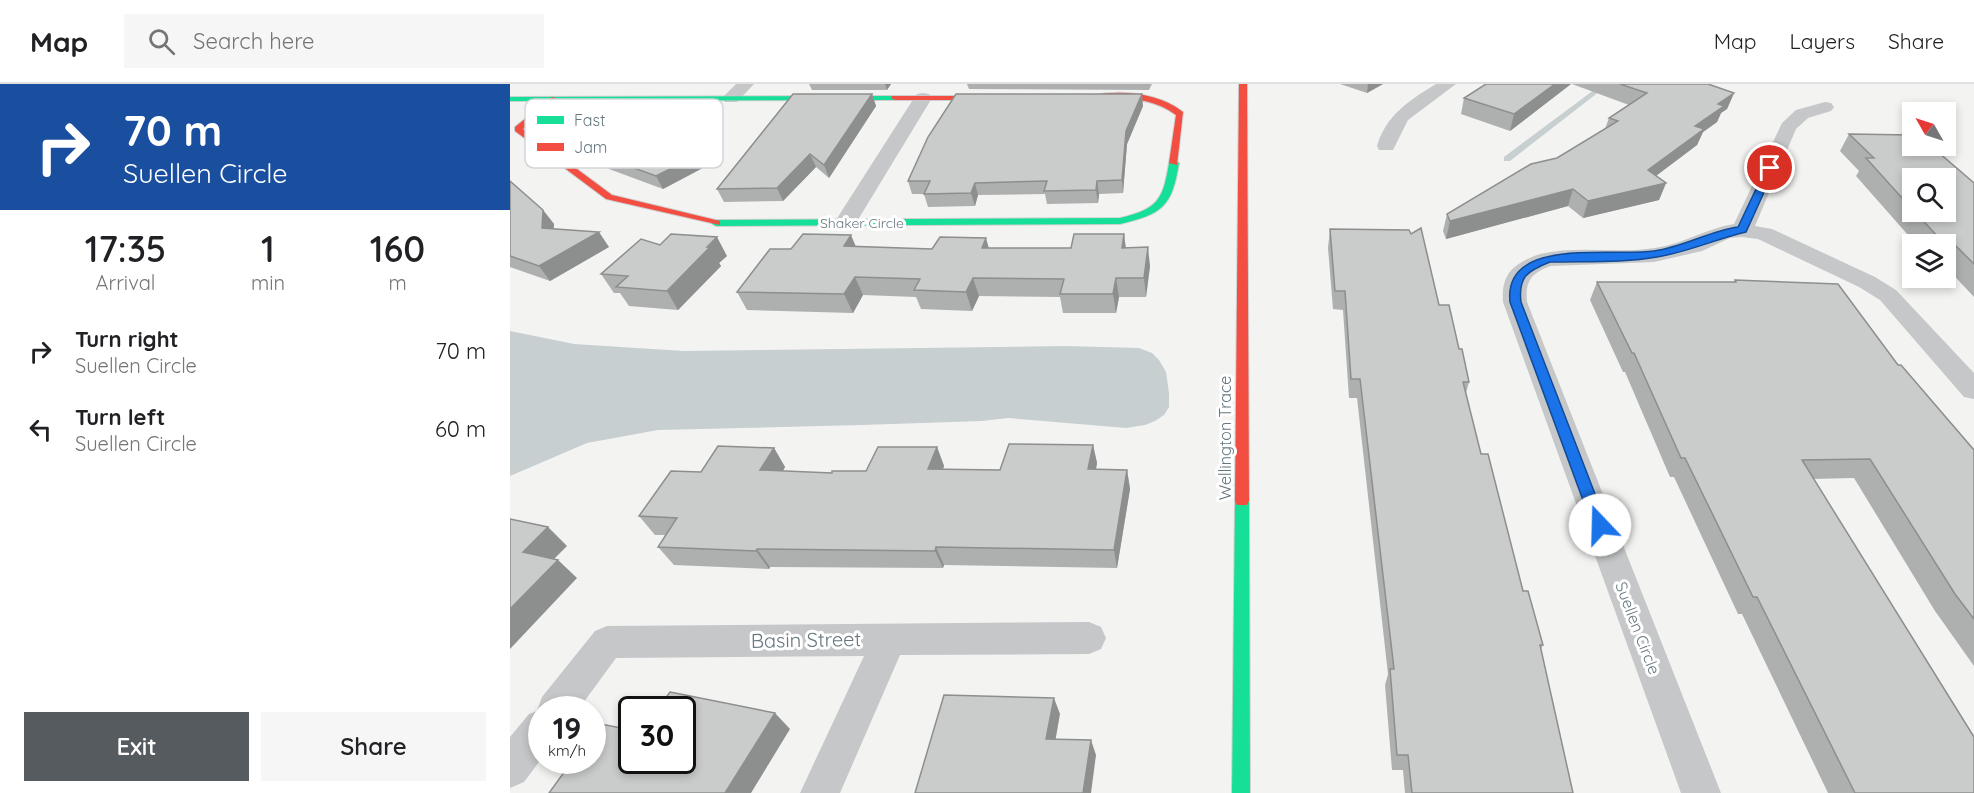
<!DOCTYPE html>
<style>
:root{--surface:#fff;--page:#f6f6f6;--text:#202124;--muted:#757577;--line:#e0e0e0;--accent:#565b5f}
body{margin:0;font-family:Quicksand,sans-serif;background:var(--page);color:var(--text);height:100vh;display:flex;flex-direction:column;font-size:22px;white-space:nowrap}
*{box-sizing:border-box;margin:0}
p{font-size:20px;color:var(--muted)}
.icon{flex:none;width:33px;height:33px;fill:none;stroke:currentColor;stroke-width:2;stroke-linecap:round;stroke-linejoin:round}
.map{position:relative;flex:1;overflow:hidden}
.panel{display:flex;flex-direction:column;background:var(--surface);width:510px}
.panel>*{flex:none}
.guide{background:#1a4fa0;color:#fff;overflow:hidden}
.needle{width:39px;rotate:309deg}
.buttons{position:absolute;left:1392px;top:18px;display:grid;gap:12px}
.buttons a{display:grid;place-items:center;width:54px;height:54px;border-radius:0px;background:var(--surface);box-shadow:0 3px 9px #0003;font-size:30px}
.speed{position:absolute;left:18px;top:612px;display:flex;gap:12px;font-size:30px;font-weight:700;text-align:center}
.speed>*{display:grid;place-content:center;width:78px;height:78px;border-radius:50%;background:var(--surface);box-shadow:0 3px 9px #0003;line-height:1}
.speed small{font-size:15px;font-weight:400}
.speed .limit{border:3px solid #111;border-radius:9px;background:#fff;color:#111}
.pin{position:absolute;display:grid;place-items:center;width:51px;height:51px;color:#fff;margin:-26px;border:3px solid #fff;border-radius:50%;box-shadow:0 2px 6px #0007}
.me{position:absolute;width:66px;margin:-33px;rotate:339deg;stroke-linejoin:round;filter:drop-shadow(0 0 4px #0008)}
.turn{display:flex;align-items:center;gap:21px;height:126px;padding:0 24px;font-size:27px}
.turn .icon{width:78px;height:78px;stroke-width:2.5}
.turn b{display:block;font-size:42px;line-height:51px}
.eta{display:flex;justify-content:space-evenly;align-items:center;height:102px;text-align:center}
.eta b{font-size:36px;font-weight:600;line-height:42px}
.cta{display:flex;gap:12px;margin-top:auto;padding:12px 24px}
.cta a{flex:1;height:69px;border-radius:0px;background:var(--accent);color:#fff;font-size:24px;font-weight:600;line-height:69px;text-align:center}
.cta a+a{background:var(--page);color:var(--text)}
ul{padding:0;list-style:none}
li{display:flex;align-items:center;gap:18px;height:78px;padding:0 24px}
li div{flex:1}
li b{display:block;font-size:22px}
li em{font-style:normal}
header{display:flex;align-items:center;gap:36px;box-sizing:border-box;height:84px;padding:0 30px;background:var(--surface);border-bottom:2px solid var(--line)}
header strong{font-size:28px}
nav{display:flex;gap:33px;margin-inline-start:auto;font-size:21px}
.search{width:420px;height:54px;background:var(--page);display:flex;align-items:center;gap:15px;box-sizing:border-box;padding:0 21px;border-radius:0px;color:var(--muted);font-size:22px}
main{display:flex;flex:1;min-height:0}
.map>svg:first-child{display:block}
.water{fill:#c7cfd0}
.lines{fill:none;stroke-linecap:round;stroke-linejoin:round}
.stream{fill:#c7cfd0;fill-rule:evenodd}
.fast-casing{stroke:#cfd0d0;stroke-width:2}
.jam-casing{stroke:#cfd0d0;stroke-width:2}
.street{fill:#c5c7c8;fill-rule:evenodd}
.fast{fill:#16e098;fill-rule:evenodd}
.jam{fill:#f24e42;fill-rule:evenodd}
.wall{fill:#aeafaf;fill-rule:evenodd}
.shaded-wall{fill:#8d8e8e}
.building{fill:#cacbcb;stroke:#8d8e8e;stroke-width:1.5}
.route{fill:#1a73e8;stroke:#114b97;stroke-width:1.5}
.labels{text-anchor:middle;stroke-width:6;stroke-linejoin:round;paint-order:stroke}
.far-street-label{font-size:14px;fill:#66777f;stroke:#fff}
.street-label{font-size:16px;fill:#66777f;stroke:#fff}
.near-street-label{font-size:20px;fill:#66777f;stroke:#fff}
.key{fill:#fff;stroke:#d1d6d9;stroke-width:1.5}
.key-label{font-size:16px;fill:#66777f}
</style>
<header>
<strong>Map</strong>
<div class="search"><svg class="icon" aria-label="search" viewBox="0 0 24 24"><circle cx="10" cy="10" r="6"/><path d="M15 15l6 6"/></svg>Search here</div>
<nav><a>Map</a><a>Layers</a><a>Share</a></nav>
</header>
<main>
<section class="panel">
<div class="guide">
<div class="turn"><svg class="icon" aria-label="right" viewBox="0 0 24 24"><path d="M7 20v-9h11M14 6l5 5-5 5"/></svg><div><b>70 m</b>Suellen Circle</div></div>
</div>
<div class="eta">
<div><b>17:35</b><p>Arrival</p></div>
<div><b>1</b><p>min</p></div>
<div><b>160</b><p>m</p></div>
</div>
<ul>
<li><svg class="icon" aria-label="right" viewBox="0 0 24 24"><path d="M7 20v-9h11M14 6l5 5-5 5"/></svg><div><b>Turn right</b><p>Suellen Circle</p></div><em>70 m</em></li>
<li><svg class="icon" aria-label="left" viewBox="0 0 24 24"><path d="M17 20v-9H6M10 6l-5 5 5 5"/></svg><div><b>Turn left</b><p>Suellen Circle</p></div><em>60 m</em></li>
</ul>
<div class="cta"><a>Exit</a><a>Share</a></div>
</section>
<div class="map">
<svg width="1464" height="709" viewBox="0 0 1464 709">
<rect width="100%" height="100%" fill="#f3f3f2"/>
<!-- water -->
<polygon class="water" points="0,247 64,260 174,267 556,262 629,264 642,269 649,276 656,288 659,309 659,323 654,331 645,337 635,341 616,344 498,334 472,337 351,341 148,346 77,359 0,392"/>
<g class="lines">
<!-- stream -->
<polygon class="stream" points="1092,0 1099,0 1000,77 994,77 994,73"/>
<!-- fast casing -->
<g class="fast-casing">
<g id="fast">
<polygon points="388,12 388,16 385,16 0,17 0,13"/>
<path d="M664 76 669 79C662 123 652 130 610 140L206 142 201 139 206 136 610 134C648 125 653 116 659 79Z"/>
<polygon points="732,411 737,413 739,417 740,709 722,709 725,417 727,413"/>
</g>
</g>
<!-- jam casing -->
<g class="jam-casing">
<g id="jam">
<polygon points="729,0 737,0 739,417 737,421 727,421 725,417"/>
<path d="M584 11C614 6 648 9 673 28L667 81 659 79 666 31C642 13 615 14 587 15L583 13Z"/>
<polygon points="382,12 487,12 491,14 487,16 385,16 381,14"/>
<polygon points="42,13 49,15 13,45 102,111 210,137 210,141 96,115 5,47 5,43"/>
</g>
</g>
<!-- street -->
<g class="street">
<polygon points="226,0 244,0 227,18 215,18 212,14"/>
<path d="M926 0H946L898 36 883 66H869L867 62C876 31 900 16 926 0Z"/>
<polygon points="413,9 419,10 422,14 346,139 343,144 335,145 327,144 324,139 404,14 407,10"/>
<path d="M1315 18 1321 19 1324 23 1321 27 1298 34 1286 45 1245 142 1262 145 1365 193 1386 206 1464 289V315L1454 313 1370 216 1349 203 1248 155 1232 153 1220 154 1192 167 1144 178 1041 182C1021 189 1015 197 1017 218L1211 709H1171L993 218C991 189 1004 179 1030 170 1067 161 1107 170 1145 164 1173 160 1197 144 1224 140L1272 39 1286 26Z"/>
<polygon points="579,538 591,543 596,554 591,565 579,570 390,571 330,709 290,709 354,572 106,574 68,626 32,626 32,674 14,698 0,704 0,653 19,630 27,627 32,613 85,547 97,542"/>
</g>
<!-- fast -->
<use href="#fast" class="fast"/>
<!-- jam -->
<use href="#jam" class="jam"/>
</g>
<!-- wall -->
<g class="wall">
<polygon points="299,0 381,0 377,6 302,6"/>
<polygon points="457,0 642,0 639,6 459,5"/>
<polygon points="830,0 873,0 857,9"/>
<polygon points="976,0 1061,0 1000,47 951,30 954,14"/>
<polygon points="1062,0 1198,0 1224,9 1217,25 1211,29 1207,38 1193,48 1187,61 1146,92 1156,99 1149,116 1073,134 1058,122 936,155 933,147 937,130 1047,74 1095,45 1099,34 1119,21"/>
<polygon points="362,10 366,22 319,94 306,83 273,117 214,118 207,105"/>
<polygon points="633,22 617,60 613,109 589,110 588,119 537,120 535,110 468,111 465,122 418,123 414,110 402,110 398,97"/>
<polygon points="67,36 200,65 206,77 153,105 99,85 66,61 58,49 72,44"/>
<path d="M1339 50 1464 99V213L1436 183V160H1406L1346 92 1349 87 1330 67ZM1402 94 1436 128H1402Z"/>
<polygon points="0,97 33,126 44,140 43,145 99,163 40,197 0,183"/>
<polygon points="820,145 929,221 949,265 959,298 956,309 971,370 1013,507 1033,561 1031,565 1063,709 895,709 893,686 882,686 875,601 878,590 847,314 839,314 833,226 823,225 818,164"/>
<polygon points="614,150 616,164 640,182 636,213 609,213 606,229 553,229 550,213 469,212 462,227 411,225 406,213 353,211 343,229 237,226 227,208 281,165 346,163 422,165 561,164"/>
<polygon points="150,161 217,172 209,179 211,182 168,226 119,222 110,209 104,209 91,190"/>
<polygon points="1225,196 1388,281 1464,366 1464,582 1425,527 1344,394 1303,395 1464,709 1318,709 1232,530 1228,530 1164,393 1160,393 1115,288 1113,288 1080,216 1087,198 1224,198"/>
<polygon points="583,361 587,379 586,386 617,386 620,405 607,484 434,481 433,484 260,483 259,485 164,481 148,463 155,451 145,451 129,432 191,388 264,364 275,383 273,387 322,389 356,387 427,363 434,382 433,386 490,386"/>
</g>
<!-- shaded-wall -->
<g class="shaded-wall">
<polygon points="375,0 381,0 377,6"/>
<polygon points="858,0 873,0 857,9"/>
<polygon points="1045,0 1061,0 1000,47 1004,30"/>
<polygon points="1224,9 1217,25 1211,29 1207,38 1193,48 1187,61 1131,103 1138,86 1208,20"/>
<polygon points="362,10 366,22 319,94 314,81"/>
<polygon points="632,10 633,22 617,60 613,109 612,96 616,47"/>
<polygon points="200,65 206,77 153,105 146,92"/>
<polygon points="300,70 306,83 273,117 267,104"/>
<polygon points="587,97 589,110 588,119 586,106"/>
<polygon points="465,99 468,111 465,122 461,109"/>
<polygon points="1156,99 1149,116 1073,134 1078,117"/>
<polygon points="1063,105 1058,122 936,155 940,137"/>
<polygon points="33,126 44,140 43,159 32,144"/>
<polygon points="89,148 99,163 40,197 29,182"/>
<polygon points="614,150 616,168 612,164"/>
<polygon points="341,151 349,170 334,162"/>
<polygon points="207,153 217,172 209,179 211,182 168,226 157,207"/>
<polygon points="476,154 481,172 472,164"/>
<polygon points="638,163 640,182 636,213 634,194"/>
<polygon points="345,193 353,211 343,229 334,210"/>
<polygon points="463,194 469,212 462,227 456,208"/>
<polygon points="606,194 609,213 606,229 603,210"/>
<polygon points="583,361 587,379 582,404 578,385"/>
<polygon points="427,363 434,382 426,404 418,385"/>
<polygon points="264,364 275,383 262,405 250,386"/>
<polygon points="617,386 620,405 607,484 604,466"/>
<polygon points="38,443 57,462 33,486 13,468"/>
<polygon points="426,463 434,481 433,484 425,467"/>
<polygon points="247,465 260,483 259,485 246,467"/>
<polygon points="48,476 67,494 0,565 0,525"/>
<polygon points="544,614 550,630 543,670 536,655"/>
<polygon points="265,629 280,645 241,709 215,709"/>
<polygon points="581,656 586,671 581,709 573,709"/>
</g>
<!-- building -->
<g class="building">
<polygon points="976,0 1045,0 1004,30 954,14"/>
<polygon points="1110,0 1198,0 1224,9 1208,20 1214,22 1185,42 1194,45 1138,86 1156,99 1078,117 1063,105 940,137 937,130 1021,80 1047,74 1108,37 1099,34 1137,9"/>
<polygon points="283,10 362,10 314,81 300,70 267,104 207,105"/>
<polygon points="446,10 632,10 616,47 612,96 587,97 586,106 534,107 537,97 465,99 461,109 414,110 420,97 398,97 418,53"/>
<polygon points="124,17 200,65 146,92 91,72 58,49 76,43 67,36"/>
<polygon points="1339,50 1402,51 1402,62 1421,62 1464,99 1464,180 1440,156 1431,156 1405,128 1436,128 1436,94 1402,94 1402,125 1356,74 1364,74"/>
<polygon points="0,97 33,126 32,144 89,148 29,182 0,172"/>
<polygon points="911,144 929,221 939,221 949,265 952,265 959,298 953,298 971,370 978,370 1013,507 1018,507 1033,561 1030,561 1063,709 902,709 898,671 887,671 880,585 884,585 850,295 841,295 835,207 825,207 820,145 899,146 901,150"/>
<polygon points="161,150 207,153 197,163 200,163 157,207 106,203 118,192 91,190 131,155 150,161"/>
<polygon points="293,150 341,151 334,162 422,165 430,153 476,154 472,164 561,164 564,150 614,150 612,164 638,163 634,194 606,194 603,210 550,210 554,195 463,194 456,208 404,206 410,195 345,193 334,210 227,208 260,165 281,165"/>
<polygon points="1225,196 1328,200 1388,281 1391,281 1464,366 1464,535 1445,510 1360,375 1292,376 1464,653 1464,709 1345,709 1247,513 1243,513 1175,374 1171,374 1124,269 1122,269 1087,198 1226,198"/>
<polygon points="499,360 583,361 578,385 617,386 604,466 426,463 425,467 247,465 246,467 148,463 167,434 129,432 161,387 191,388 208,362 264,364 250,386 322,389 322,387 356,387 368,363 427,363 418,385 490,386"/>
<polygon points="0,435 38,443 13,468 48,476 0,525"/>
<polygon points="160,608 265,629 215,709 39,709 63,676 82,676 82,652 91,640 122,646 122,676 172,676 172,626 147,626"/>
<polygon points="434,611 544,614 536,655 581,656 573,709 405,709"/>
</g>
<!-- route -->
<path class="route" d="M1257 82 1265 84 1236 148C1206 155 1178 168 1147 173 1114 179 1074 177 1040 178 1017 187 1008 193 1011 218L1097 441 1095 446H1084L1000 218C993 152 1102 173 1144 167 1174 163 1199 147 1228 143Z"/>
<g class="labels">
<!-- far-street labels -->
<g class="far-street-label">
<text x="352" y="144">Shaker Circle</text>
</g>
<!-- street labels -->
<g class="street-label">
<text transform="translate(715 354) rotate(-90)" y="6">Wellington Trace</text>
<text transform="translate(1128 544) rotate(69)" y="6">Suellen Circle</text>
</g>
<!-- near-street labels -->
<g class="near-street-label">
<text transform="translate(296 556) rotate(-1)" y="7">Basin Street</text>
</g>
</g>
<!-- legend -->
<rect x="15" y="15" width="198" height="69" rx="9" class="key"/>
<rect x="27" y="32" width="27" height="8" fill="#16e098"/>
<rect x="27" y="59" width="27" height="8" fill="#f24e42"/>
<g class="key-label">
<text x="64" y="42">Fast</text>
<text x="64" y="69">Jam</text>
</g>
</svg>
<div class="buttons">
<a><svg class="needle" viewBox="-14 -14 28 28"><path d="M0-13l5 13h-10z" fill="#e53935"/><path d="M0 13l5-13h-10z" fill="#757577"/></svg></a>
<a><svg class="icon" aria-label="search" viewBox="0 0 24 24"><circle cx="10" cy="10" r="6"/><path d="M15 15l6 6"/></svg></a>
<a><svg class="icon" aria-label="layers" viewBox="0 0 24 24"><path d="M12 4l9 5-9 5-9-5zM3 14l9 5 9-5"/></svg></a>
</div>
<div class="speed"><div>19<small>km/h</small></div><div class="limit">30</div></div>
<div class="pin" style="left:1260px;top:84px;background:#d93025"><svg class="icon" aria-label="arrive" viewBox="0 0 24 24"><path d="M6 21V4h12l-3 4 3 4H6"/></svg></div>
<svg class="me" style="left:1090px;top:441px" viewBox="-20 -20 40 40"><circle r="19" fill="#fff"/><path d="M0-13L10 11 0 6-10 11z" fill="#1a73e8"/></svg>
</div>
</main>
